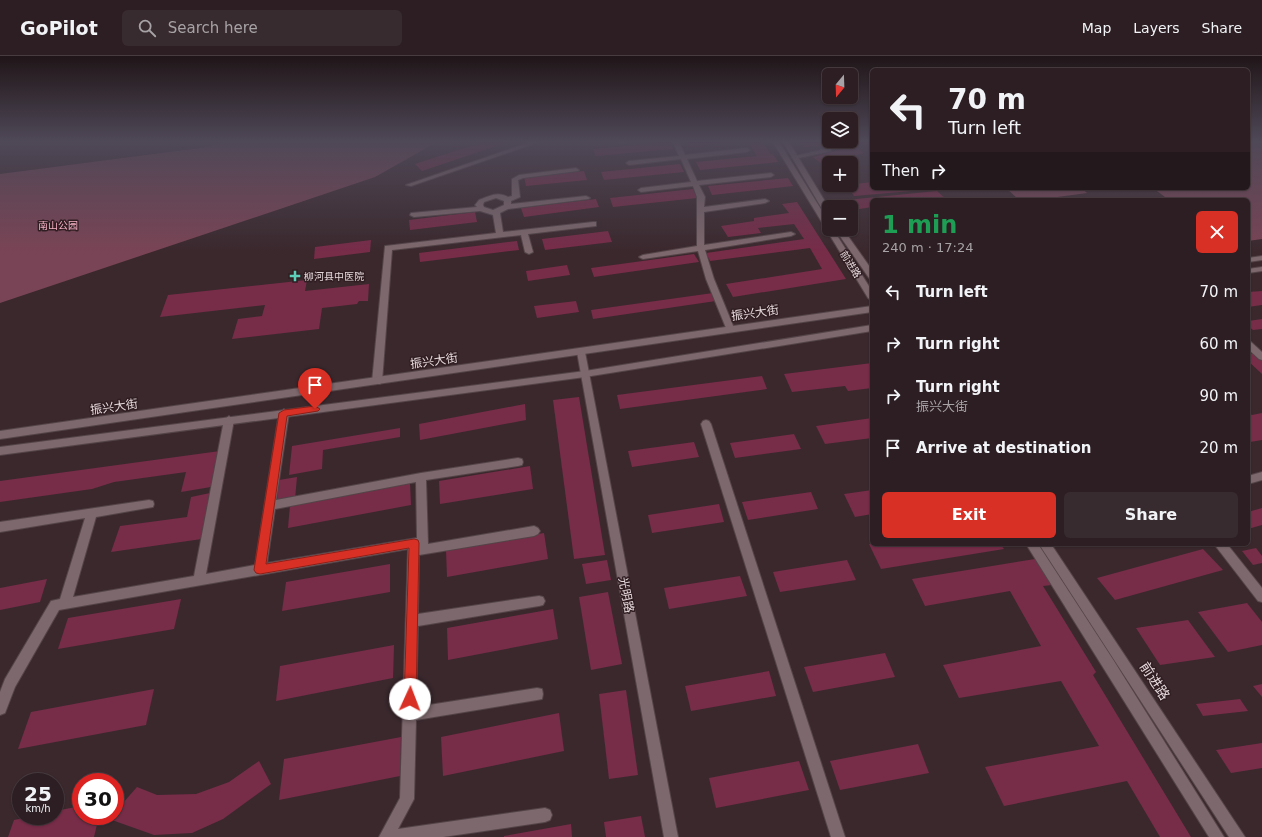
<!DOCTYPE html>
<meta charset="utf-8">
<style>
:root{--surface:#2c1e22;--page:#382b2f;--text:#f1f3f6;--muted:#a6a2a5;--line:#483c40;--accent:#d93025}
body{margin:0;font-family:"DejaVu Sans","Noto Sans SC",sans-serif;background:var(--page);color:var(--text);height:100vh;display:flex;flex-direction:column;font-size:15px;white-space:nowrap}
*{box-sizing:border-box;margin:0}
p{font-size:13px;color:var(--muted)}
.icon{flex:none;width:22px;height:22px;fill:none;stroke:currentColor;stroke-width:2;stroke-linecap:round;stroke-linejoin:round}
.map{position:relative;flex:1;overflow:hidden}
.details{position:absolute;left:870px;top:142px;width:380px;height:348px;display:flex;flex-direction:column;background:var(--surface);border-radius:6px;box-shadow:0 1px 3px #0004,0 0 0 1px var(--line)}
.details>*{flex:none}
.hud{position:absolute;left:870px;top:12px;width:380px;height:122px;border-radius:6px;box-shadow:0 1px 3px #0004,0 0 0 1px var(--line);background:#2c1e22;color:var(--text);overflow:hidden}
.needle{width:26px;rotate:199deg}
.fabs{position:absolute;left:822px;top:12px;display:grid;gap:8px}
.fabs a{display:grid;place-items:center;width:36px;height:36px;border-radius:6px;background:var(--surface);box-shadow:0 1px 3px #0004,0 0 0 1px var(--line);font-size:20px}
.speed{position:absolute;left:12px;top:717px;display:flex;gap:8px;font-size:20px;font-weight:700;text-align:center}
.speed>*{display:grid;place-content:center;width:52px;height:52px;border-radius:50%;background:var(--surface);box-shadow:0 1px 3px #0004,0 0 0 1px var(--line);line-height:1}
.speed small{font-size:10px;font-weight:400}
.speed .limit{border:6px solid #d22;background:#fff;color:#111}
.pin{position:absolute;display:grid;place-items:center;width:34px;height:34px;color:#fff;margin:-41px -17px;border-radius:50% 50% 50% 0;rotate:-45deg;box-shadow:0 0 4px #0007}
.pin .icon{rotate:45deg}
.me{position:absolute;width:44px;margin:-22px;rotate:2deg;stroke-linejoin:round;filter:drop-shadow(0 0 3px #0008)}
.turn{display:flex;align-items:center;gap:14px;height:84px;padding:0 12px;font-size:18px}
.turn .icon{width:52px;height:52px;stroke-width:2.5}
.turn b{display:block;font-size:28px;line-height:34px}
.then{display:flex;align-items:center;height:38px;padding:0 12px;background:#0003;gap:8px;font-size:15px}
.round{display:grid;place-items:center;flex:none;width:42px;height:42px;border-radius:6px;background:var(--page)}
.summary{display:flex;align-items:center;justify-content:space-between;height:68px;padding:0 12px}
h1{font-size:24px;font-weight:800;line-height:30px;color:#1e9e55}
.action{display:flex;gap:8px;margin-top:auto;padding:8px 12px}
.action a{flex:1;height:46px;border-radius:6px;background:var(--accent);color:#fff;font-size:16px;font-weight:800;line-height:46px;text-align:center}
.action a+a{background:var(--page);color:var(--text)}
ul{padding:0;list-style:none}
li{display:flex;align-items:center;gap:12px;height:52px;padding:0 12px}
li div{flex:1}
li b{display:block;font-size:15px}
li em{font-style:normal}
header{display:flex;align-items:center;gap:24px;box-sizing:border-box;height:56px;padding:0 20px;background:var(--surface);border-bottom:1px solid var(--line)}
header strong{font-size:19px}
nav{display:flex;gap:22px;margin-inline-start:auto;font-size:14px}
.search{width:280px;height:36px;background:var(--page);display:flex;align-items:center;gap:10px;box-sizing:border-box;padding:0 14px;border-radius:6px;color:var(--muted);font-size:15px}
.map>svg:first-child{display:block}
.green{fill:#794455}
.building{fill:#772c48}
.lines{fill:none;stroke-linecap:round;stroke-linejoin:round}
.minor-casing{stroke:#544448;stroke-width:2}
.tertiary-casing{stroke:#544448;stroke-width:2}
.minor{fill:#7d686d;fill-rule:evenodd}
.tertiary{fill:#7d686d;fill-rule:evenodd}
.route{fill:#d93025;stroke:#8d1f18}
.poi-dot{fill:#5cceba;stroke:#301e23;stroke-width:1.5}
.labels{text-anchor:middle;stroke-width:3;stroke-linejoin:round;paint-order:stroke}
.far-park-label{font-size:10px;fill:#f7b2c6;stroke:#301e23}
.far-street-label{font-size:10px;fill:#e5d8db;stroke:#301e23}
.far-poi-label{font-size:10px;fill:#e5d8db;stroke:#301e23;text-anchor:start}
.street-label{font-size:12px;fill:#e5d8db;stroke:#301e23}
.near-street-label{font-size:14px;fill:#e5d8db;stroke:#301e23}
</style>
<header>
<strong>GoPilot</strong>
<div class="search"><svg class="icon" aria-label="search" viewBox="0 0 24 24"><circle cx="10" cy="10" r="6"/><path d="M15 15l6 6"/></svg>Search here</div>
<nav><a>Map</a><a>Layers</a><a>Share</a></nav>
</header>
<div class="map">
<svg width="1262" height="781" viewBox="0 0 1262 781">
<rect width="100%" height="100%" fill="#3a282d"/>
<!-- green -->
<g class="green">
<polygon points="227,86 437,86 375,121 0,247 0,118 200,92"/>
<polygon points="1248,86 1262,86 1262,183 1248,185 1248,144 1169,144 1153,132 1248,132"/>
<polygon points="1006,132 1081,132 1087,137 1035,144 1019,144"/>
</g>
<!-- building -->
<g class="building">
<polygon points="483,86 508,86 422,115 415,108"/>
<polygon points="665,86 670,86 673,93 596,100 593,93"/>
<polygon points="687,86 726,86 726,87 689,90"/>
<polygon points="748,86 763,86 771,99 773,98 778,106 700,114 696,106 757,100"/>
<polygon points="800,86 821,86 823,90 804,91"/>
<polygon points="849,86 872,86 872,88 852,90"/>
<polygon points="854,90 864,97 822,108 813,101"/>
<polygon points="680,108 684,116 604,124 601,116"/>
<polygon points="584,115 587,124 526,130 524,121"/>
<polygon points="788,122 793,130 712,139 708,130"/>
<polygon points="872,126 872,132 921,132 923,134 854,140 847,129"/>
<polygon points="693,133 697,142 613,151 610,142"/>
<polygon points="937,135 947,144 872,144 872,151 853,154 846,144"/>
<polygon points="596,143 599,151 524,161 521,152"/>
<polygon points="797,146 846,223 733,241 726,228 822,213 810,192 710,205 706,197 804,183 794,168 758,172 761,177 728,181 721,170 754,165 754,162 789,157 782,148"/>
<polygon points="475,156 477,166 410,174 409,164"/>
<polygon points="608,175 612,186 545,194 542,183"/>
<polygon points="371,184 370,196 314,203 315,191"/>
<polygon points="517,185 519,194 420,206 419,197"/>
<polygon points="694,198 699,206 594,221 591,212"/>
<polygon points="567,209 570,219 528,225 526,215"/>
<polygon points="307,224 305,235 369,228 368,245 359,245 357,248 322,252 319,273 232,283 238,263 262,260 265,249 160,261 168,239"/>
<polygon points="1262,235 1262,249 1248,251 1248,236"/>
<polygon points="713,237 716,245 593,263 591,254"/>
<polygon points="576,245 579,256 537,262 534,250"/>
<polygon points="1262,263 1262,273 1253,274 1248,270 1248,265"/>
<polygon points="1248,298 1254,298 1262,305 1262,318 1248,305"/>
<polygon points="872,307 872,323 871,323 872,332 848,335 845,330 792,336 784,318"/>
<polygon points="762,320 767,333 620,353 617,339"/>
<polygon points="579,341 605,499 574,503 553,344"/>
<polygon points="525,348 526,364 420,384 419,368"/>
<polygon points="1248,356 1252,359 1262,357 1262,384 1250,386 1248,383"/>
<polygon points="872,362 872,382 825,388 816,370"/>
<polygon points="400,372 400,381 323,394 322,413 289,419 292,390"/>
<polygon points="794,378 801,393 735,402 730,387"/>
<polygon points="694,386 699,401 632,411 628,395"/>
<polygon points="220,395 211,431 181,436 186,416 114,426 92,433 0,446 0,425"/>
<polygon points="530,410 533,433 440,448 439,425"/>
<polygon points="297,421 295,443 277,446 279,424"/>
<polygon points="410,427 411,449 288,472 290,449"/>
<polygon points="872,434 872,458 855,461 844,438"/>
<polygon points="811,436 818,453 748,464 742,446"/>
<polygon points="210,437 208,458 202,483 111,496 120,470 187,461 191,441"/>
<polygon points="719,448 724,466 652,477 648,459"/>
<polygon points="1262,452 1262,469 1248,473 1248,456"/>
<polygon points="544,477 548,503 447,521 446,494"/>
<polygon points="869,488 1000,488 1004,493 881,513"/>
<polygon points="1256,492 1262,500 1262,507 1253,509 1242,495"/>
<polygon points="1203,493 1223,514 1115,544 1097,522"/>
<polygon points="1035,503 1052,529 1043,530 1096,616 1093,619 1191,781 1160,781 1127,725 1004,750 985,711 1099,690 1061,625 959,642 943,609 1041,590 1010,535 925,550 912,523"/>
<polygon points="607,504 611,524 586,528 582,508"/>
<polygon points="847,504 856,524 780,536 773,516"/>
<polygon points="390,508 390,536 282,555 286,526"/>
<polygon points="740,520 747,540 669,553 664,532"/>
<polygon points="47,523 40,546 0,554 0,532"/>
<polygon points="608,536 622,608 591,614 579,541"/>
<polygon points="181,543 174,573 58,593 68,562"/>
<polygon points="1247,547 1262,566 1262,589 1228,596 1198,556"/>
<polygon points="553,553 558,583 448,604 447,572"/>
<polygon points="1188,564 1215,601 1160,609 1136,572"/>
<polygon points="394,589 393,622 276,645 280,610"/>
<polygon points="885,597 895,621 813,636 804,611"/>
<polygon points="769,615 776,640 691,655 685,630"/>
<polygon points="1262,628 1262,641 1253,630"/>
<polygon points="154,633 146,669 18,693 31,656"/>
<polygon points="626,634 638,719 609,723 599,638"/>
<polygon points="1240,643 1248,655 1203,660 1196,648"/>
<polygon points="559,657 564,695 443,720 441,681"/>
<polygon points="401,681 400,720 279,744 284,703"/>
<polygon points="1262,687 1262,712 1231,717 1216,694"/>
<polygon points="918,688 929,717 840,734 830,705"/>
<polygon points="259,705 271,728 223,763 192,777 154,779 109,763 111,760 115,760 115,756 137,731 157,739 196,738 229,726"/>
<polygon points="799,705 809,734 716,752 709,722"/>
<polygon points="81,750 81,760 99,760 94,781 8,781 14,764 33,760 55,760 55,755"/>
<polygon points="641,760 645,781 606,781 604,766"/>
<polygon points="571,768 572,781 504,781 504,780"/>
</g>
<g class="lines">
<!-- minor casing -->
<g class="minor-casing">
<g id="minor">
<polygon points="530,86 539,86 411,130 406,129"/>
<polygon points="618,86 627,86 621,88"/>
<polygon points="673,86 679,86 685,99 747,92 750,94 747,96 687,103 697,125 771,117 774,119 771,121 699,129 705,141 704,151 765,143 769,145 765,147 704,156 704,189 791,176 795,178 791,180 705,194 714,223 734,272 733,274 730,275 726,272 706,223 698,195 643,203 639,201 643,199 697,190 697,141 693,130 641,136 638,134 641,132 691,126 681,103 629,109 626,107 629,105 679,100"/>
<polygon points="825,86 831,86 831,95 794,103 791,101 826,93"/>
<path d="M576 112 579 114 578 115 523 122 518 124 520 141 511 145V148L586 140 590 142 588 143 508 153 500 157 503 176 593 166H596V170L528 178 533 196 529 198 525 196 521 179 392 194 382 326 380 328H374L372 326 385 190 496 177 493 159 480 155 414 161 410 159 411 157 477 151 475 149 479 144C489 140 498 135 508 141L512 140V123L519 119ZM496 142 504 145V149L493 154 484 151 483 149 484 146Z"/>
<polygon points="1248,285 1251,286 1262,296 1262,304 1259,303 1248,293"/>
<polygon points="581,293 585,296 678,781 664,781 577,296"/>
<path d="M284 353 289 357 276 444 421 417 518 402 522 403 523 406 522 409 518 410 426 424 428 488 534 470 538 472 540 475 538 478 534 480 419 499 418 558 539 540 543 541 545 545 543 549 539 550 418 570 416 651 537 632 542 633 543 638 542 643 537 644 416 664 414 743 398 773 545 752 550 754 552 759 550 764 545 766 443 781H379L400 742 408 493 59 554 15 631 5 657 0 659V636L5 623 51 545 60 543 85 462 0 476V466L149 444 153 445 154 448 153 451 96 461 73 541 194 520 224 364 229 360 234 364 206 518 255 509 279 357ZM416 426 417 482 267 507 275 453Z"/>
<polygon points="706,364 709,365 711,368 845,781 831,781 701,368 703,365"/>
<polygon points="1262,416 1262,424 1248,428 1248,420"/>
<polygon points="1214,488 1227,488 1262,532 1262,546 1258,545"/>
</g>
</g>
<!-- tertiary casing -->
<g class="tertiary-casing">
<g id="tertiary">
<polygon points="773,86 779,86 829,166 829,173 833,173 872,235 872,245 868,242"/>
<polygon points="783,86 789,86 829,152 829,160 825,158"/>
<polygon points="835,173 843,173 872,214 872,222 869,222"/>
<polygon points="1262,200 1262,204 1248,206 1248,202"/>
<polygon points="1262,211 1262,215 1248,217 1248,213"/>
<polygon points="872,250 872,256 0,383 0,375"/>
<polygon points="872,269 872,275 585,321 0,399 0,391 585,315"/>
<polygon points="1026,488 1038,488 1114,605 1224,781 1209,781"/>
<polygon points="1039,488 1051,488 1245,781 1229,781"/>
</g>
</g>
<!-- minor -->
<use href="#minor" class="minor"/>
<!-- tertiary -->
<use href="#tertiary" class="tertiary"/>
</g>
<!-- sky -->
<linearGradient id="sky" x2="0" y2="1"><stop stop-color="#201619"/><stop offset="0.44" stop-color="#4f4857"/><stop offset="1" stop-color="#4f4857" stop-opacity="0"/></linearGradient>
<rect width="1262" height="195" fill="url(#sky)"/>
<!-- route -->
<polygon class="route" points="315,350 320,353 318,355 287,360 266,508 414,483 418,484 419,487 416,643 414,647 410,649 405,647 404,643 409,492 260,518 256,517 254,514 279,357 284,354"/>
<!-- markers -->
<path class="poi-dot" d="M293 214h4v4h4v4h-4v4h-4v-4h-4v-4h4z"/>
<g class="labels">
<!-- far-park labels -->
<g class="far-park-label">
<text x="58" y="173">南山公园</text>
</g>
<!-- far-street labels -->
<g class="far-street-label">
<text transform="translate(851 208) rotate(58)" y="4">前进路</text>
</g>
<!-- far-poi labels -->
<g class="far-poi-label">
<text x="304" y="224">柳河县中医院</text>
</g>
<!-- street labels -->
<g class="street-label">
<text transform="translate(755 257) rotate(-8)" y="4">振兴大街</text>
<text transform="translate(434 305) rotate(-8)" y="4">振兴大街</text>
<text transform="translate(114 351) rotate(-8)" y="4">振兴大街</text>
<text transform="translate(626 539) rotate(79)" y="4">光明路</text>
</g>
<!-- near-street labels -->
<g class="near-street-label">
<text transform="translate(1155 625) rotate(57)" y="5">前进路</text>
</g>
</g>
</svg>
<div class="fabs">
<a><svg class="needle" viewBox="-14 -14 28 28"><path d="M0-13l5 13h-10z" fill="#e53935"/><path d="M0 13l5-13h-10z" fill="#a6a2a5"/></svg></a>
<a><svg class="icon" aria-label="layers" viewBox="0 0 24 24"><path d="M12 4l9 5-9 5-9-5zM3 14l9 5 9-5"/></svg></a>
<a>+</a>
<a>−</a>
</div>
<div class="speed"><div>25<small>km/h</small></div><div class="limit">30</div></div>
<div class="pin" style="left:315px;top:353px;background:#d93025"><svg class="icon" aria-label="arrive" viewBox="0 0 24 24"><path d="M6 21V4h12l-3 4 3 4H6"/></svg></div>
<svg class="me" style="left:410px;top:643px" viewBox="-20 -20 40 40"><circle r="19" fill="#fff"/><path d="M0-13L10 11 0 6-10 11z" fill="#d93025"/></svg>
<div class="hud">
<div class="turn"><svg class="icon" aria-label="left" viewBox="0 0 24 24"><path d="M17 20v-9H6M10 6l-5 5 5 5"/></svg><div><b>70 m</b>Turn left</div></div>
<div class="then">Then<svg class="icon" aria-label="right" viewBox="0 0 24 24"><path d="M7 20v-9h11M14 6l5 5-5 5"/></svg></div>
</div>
<section class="details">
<div class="summary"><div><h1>1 min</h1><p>240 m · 17:24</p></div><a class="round" style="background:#d93025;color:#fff"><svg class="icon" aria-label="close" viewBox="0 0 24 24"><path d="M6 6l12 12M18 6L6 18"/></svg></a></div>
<ul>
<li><svg class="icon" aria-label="left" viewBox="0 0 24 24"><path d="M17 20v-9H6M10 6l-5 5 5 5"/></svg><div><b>Turn left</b></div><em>70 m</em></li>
<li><svg class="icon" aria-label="right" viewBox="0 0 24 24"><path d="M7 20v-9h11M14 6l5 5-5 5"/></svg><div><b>Turn right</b></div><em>60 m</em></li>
<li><svg class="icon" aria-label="right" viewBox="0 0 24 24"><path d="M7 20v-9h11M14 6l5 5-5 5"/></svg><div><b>Turn right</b><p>振兴大街</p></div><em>90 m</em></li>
<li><svg class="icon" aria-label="arrive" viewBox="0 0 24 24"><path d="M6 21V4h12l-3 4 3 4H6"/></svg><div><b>Arrive at destination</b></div><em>20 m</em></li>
</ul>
<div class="action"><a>Exit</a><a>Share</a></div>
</section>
</div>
